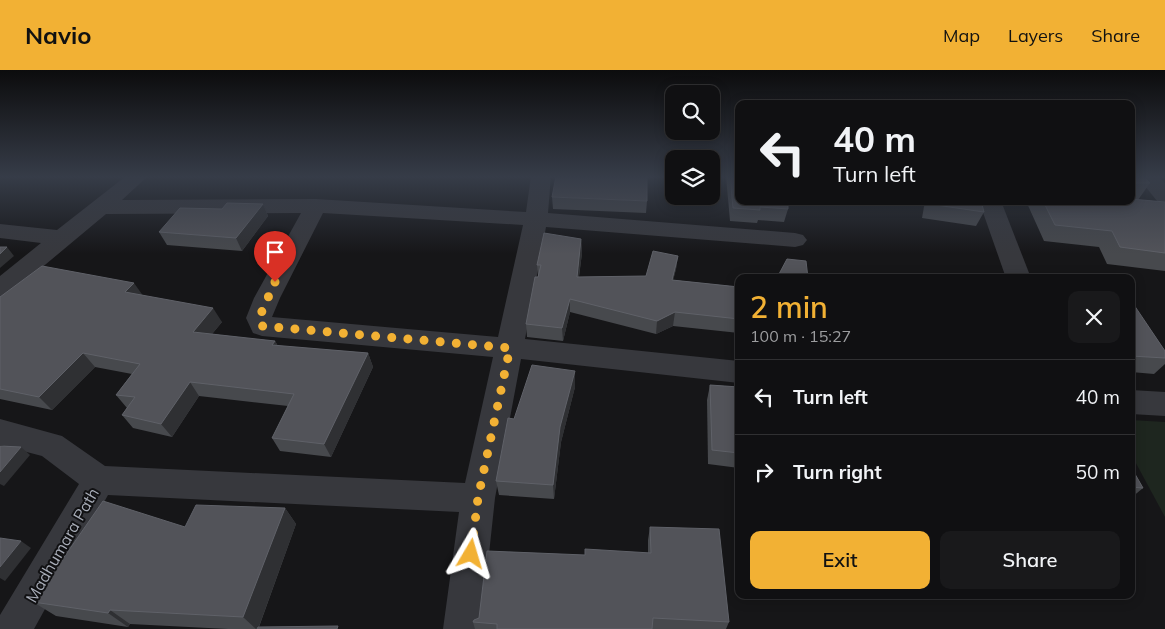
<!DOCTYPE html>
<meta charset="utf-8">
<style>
:root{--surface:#101012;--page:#19191b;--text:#f1f3f6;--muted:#9c9d9f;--line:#303032;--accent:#f2b134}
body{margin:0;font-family:Mulish,sans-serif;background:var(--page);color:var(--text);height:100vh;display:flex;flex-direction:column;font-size:19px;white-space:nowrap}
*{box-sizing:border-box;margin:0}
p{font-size:16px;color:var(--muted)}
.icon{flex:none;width:28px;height:28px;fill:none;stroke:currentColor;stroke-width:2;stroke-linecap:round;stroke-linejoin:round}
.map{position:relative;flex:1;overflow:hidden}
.sheet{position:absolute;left:735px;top:204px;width:400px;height:325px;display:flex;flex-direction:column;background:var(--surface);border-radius:10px;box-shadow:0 2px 12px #0003,0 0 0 1px var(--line)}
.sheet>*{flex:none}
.banner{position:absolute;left:735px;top:30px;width:400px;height:105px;border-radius:10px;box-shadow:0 2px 12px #0003,0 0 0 1px var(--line);background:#101012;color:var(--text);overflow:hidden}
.buttons{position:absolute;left:665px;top:15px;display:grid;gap:10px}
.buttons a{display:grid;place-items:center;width:55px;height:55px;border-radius:10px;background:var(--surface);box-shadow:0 2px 12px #0003,0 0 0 1px var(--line);font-size:25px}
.pin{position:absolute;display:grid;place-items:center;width:42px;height:42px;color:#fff;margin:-51px -21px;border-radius:50% 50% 50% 0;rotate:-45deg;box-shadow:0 0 5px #0007}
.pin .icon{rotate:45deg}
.me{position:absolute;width:55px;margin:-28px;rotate:7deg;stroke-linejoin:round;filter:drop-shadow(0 0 4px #0008)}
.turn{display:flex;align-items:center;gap:18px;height:105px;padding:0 15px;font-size:22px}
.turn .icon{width:65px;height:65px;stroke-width:2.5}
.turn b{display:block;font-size:35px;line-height:42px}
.round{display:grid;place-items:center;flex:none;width:52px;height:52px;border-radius:10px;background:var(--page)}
.summary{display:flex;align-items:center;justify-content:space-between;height:85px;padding:0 15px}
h1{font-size:30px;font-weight:600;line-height:38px;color:var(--accent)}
.button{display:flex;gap:10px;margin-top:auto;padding:10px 15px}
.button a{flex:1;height:58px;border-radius:10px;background:var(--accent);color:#111;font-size:20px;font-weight:600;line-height:58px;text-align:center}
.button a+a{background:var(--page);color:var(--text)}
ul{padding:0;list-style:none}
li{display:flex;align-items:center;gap:15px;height:75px;padding:0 15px;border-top:1px solid var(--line)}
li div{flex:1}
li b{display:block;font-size:19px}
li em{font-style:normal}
header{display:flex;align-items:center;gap:30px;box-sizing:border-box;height:70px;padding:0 25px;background:var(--accent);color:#111}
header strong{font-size:24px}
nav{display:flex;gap:28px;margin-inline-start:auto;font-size:18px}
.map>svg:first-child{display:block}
.green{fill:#1e261f}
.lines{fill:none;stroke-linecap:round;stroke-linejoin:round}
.minor{fill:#37383d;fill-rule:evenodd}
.wall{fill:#47494d}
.shaded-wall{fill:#2f3033}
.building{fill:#525359;stroke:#5f6168}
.route{stroke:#f2b134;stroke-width:9;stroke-dasharray:0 16.2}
.labels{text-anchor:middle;stroke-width:4;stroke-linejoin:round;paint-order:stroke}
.near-street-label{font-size:16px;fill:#a8adb8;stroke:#111113}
</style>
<header>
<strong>Navio</strong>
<nav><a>Map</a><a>Layers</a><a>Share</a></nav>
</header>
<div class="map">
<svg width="1165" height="559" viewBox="0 0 1165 559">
<rect width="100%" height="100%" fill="#161618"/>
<!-- green -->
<polygon class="green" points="1131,350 1165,352 1165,447 1131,384"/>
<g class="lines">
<!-- minor -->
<g class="minor">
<path d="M126 106H148L122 130 316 129 526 142 531 106H551L548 143 795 163 803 165 807 170 803 175 795 177 546 157 525 269 739 291V313L521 289 495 428 481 559H443L459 442 108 425 34 559H0V545L79 414 42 386 0 375V349L62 366 105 396 465 413 493 287 262 266 253 263 246 248 254 228 301 143 106 144 9 225 0 228V206L41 173 0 168V154L57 160ZM323 143 523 155 498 267 272 247 280 228Z"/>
<polygon points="1137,106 1158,106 1165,113 1165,132 1157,131"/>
<polygon points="979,131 1001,131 1031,208 1006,208"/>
<polygon points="1131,320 1165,322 1165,346 1131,344"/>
</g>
</g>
<!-- wall -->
<g class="wall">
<polygon points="726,106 739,106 788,139 784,152 758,150 757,153 730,151"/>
<polygon points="1131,106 1150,113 1138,130 1165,132 1165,201 1107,194 1099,177 1044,171 1026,131 1131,131"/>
<polygon points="552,127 647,131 646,143 553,139"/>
<polygon points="925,131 981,131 984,142 976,156 922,148"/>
<polygon points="263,134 268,146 242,181 167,175 159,162 222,139"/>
<polygon points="581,169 582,183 579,207 646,206 678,186 676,199 673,210 739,217 739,263 673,256 656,264 570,242 563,271 527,267 526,254 538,206 537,195"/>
<polygon points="142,225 222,252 212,264 275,271 278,276 368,283 373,297 331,387 280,381 272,368 288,336 199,326 172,367 133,358 122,345 127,338 116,325 132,304 95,297 52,340 0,329 0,227"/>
<polygon points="1131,232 1165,281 1165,294 1154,304 1131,302"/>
<polygon points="710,315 739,317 739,398 708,394 707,330"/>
<polygon points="575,317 561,372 554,429 499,425 496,411 514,349"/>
<polygon points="1131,397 1143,418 1131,428"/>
<polygon points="285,438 296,454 259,557 340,559 228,559 130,554 128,557 56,546 33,532 185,457"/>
<polygon points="650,457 729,552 726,559 475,559 473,552 479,548 585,485 648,483 648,470"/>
</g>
<!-- shaded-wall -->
<g class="shaded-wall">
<polygon points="263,134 268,146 242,181 236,168"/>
<polygon points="581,169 582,183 577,220 577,207"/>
<polygon points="7,177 14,186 0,198 0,184"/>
<polygon points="678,186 676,199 670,223 672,210"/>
<polygon points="134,213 144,227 125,222"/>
<polygon points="570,229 570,242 563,271 562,258"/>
<polygon points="213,238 222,252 202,276 193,262"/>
<polygon points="675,242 673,256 656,264 657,251"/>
<polygon points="275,271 282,284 272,275"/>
<polygon points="83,283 95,297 52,340 39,327"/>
<polygon points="368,283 373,297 331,387 324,374"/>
<polygon points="575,301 575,317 561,372 554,429 553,415 560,357"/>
<polygon points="190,312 199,326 172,367 161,354"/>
<polygon points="21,377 30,385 4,416 0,414 0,402"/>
<polygon points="285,438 296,454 258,559 256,559 243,547"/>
<polygon points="21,471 31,478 5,511 0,508 0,497"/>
<polygon points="110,540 130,554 128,557 108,543"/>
</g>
<!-- building -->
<g class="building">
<polygon points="556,106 647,106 647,131 552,127"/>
<polygon points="730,106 739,106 739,131 788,131 788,139 760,137 760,140 733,138"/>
<polygon points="1131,106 1142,106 1150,113 1131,113"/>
<polygon points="1131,129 1165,132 1165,183 1120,177 1112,161 1055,155 1043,131 1131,131"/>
<polygon points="929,131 981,131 984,142 929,134"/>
<polygon points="227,133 263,134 236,168 159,162 180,138 222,139"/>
<polygon points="544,163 581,169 577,207 646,206 653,181 678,186 672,210 739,217 739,249 675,242 657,251 570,229 562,258 526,254 535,207 538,207 541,195 537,195"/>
<polygon points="0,177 7,177 0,184"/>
<polygon points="787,189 806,191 808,208 780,208 779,204"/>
<polygon points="42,196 134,213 125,222 213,238 193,262 275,271 272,275 368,283 324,374 272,368 294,324 190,312 161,354 122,345 135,327 116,325 140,294 83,283 39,327 0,319 0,227"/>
<polygon points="1131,232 1132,232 1165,281 1165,288 1131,286"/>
<polygon points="532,295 575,301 560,357 553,415 496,411 508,348 514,349"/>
<polygon points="710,315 739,317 739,383 712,380"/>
<polygon points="0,376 21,377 0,402"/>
<polygon points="1131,397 1143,418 1131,417"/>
<polygon points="103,431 185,457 196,435 285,438 243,547 110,540 108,543 33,532"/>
<polygon points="650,457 719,459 729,552 653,548 652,559 497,559 497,554 473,552 474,550 479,548 487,481 585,485 585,479 651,483"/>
<polygon points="0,468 21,471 0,497"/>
<polygon points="338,556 337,559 257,559 258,557"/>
</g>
<!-- sky -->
<linearGradient id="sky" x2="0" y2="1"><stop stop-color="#0c0c0d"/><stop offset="0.58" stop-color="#363c48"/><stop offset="1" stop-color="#363c48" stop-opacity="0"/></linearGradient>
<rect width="1165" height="184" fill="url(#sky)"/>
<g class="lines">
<!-- route -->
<polyline class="route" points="275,212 259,248 262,256 510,278 478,428 471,484"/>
</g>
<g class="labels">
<!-- near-street labels -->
<g class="near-street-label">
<text transform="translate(62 475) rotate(-60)" y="6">Madhumara Path</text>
</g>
</g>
</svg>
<div class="buttons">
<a><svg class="icon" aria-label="search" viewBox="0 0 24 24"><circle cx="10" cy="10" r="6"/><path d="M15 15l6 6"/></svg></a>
<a><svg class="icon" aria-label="layers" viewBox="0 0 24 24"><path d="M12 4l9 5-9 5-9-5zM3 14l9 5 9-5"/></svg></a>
</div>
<div class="pin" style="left:275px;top:212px;background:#d93025"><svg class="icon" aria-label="arrive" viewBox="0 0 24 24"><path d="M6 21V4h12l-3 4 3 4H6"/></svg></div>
<svg class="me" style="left:471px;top:484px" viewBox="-20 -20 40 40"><path d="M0-17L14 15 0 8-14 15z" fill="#f2b134" stroke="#fff" stroke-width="4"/></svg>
<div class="banner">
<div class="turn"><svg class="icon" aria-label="left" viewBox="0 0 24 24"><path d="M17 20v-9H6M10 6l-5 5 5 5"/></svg><div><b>40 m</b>Turn left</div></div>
</div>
<section class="sheet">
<div class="summary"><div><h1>2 min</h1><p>100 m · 15:27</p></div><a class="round"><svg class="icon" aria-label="close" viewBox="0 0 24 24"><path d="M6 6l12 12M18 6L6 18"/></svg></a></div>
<ul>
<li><svg class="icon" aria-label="left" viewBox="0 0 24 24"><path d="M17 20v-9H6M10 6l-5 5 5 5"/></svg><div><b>Turn left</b></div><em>40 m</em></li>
<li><svg class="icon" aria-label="right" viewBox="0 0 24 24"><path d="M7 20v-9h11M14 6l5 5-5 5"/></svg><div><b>Turn right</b></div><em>50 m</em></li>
</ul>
<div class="button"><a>Exit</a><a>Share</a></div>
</section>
</div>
